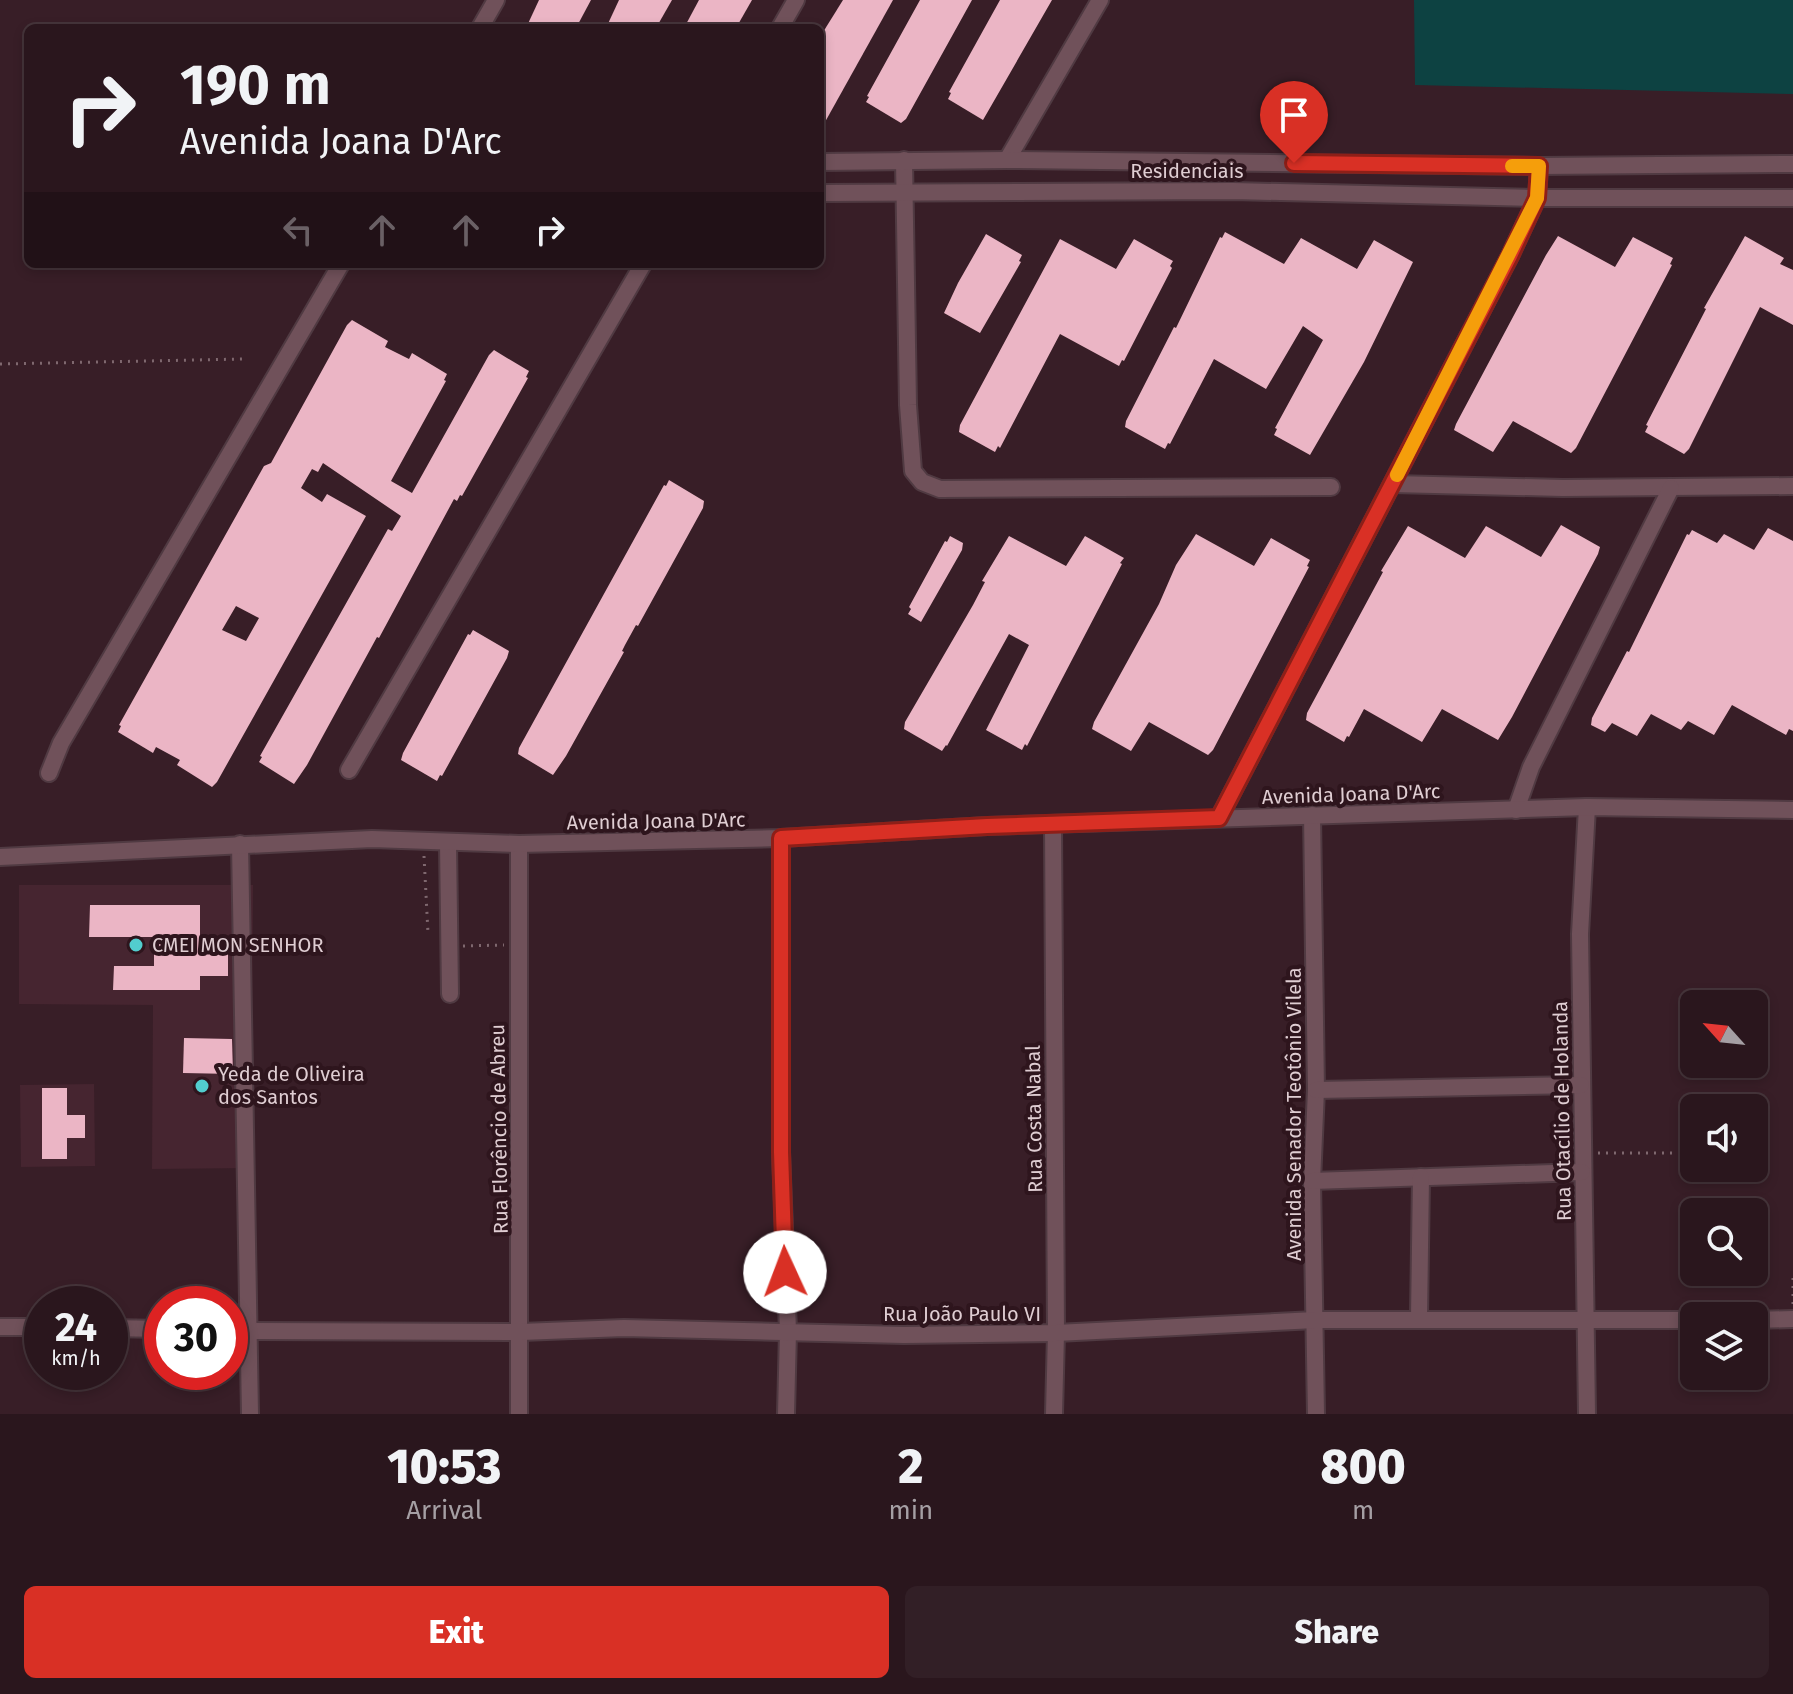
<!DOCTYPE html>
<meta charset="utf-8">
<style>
:root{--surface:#2a161d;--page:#321f26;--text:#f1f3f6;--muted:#a59fa4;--line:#46353b;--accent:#d93025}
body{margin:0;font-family:"Fira Sans",sans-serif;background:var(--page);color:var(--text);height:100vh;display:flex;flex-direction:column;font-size:30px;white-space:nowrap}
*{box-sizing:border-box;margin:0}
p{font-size:26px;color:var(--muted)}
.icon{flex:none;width:44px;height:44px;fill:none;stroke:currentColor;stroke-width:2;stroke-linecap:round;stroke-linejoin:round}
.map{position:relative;height:1414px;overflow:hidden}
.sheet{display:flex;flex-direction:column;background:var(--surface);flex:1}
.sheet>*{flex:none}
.top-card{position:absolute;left:24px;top:24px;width:800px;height:244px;border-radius:12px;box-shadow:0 4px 12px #0003,0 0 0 2px var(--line);background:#2a161d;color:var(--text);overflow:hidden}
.needle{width:52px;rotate:297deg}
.tools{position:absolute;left:1680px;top:990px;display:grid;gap:16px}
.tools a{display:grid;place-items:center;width:88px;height:88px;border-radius:12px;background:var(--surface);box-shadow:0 4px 12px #0003,0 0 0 2px var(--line);font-size:40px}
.speed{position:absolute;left:24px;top:1286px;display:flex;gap:16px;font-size:40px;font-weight:700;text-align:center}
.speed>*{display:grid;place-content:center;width:104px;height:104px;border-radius:50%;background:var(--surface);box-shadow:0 4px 12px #0003,0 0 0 2px var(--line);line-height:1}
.speed small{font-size:20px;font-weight:400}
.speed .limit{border:12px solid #d22;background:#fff;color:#111}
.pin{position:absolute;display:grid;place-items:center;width:68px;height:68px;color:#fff;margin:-82px -34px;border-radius:50% 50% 50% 0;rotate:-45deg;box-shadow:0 0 8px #0007}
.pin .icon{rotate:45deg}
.me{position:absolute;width:88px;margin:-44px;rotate:358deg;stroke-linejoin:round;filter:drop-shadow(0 0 6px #0008)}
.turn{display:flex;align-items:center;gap:28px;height:168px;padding:0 24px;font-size:36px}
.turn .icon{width:104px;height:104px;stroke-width:2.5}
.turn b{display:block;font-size:56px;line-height:68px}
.lanes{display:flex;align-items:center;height:76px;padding:0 24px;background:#0003;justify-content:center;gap:40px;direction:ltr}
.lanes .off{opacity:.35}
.eta{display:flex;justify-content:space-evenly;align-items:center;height:136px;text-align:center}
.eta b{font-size:48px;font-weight:800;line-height:56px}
.primary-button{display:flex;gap:16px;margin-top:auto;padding:16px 24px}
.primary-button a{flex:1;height:92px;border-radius:12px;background:var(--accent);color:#fff;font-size:32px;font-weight:800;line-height:92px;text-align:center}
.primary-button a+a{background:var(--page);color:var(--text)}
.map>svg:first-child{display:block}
.built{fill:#462530}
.water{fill:#0d4242}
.building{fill:#ebb5c5;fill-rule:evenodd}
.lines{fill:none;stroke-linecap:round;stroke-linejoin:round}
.minor-casing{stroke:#503a42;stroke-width:20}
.path{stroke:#7f686f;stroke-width:3;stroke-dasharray:2 6;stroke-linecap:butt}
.minor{stroke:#70515a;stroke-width:16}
.route-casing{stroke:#8d1f18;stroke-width:20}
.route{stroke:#d93025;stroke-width:14}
.slow{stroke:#f59e0b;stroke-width:14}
.poi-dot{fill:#52cdce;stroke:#2e151d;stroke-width:3}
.labels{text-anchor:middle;stroke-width:8;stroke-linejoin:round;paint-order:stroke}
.street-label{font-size:20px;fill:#dfcdd2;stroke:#2e151d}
.poi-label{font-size:20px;fill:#dfcdd2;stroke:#2e151d;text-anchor:start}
</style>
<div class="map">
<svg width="1793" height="1414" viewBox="0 0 1793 1414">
<rect width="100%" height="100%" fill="#381e27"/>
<!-- built -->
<g class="built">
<polygon points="19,885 253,885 251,1168 152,1169 153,1005 19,1004"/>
<polygon points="94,1084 95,1166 21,1167 20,1085"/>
</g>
<!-- water -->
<polygon class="water" points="1414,0 1793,0 1793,94 1415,85"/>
<!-- building -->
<g class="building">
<polygon points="539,0 591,0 576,28 526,28"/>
<polygon points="619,0 672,0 656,28 606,28"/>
<polygon points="699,0 752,0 736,28 684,28"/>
<polygon points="843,0 893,0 820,131 820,37"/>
<polygon points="920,0 972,0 906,119 901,123 866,102 869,97 867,96"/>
<polygon points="1000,0 1052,0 983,120 948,99 951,93 949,92"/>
<polygon points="1225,232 1284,264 1301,238 1357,269 1374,240 1413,262 1364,362 1310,455 1274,435 1277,429 1275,428 1323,340 1303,326 1266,389 1214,359 1170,444 1168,443 1165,449 1125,427 1126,421 1174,327 1176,328 1220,237 1222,238"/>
<polygon points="986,234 1022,255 1019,261 1021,262 980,333 944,313 958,283"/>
<polygon points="1558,236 1615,267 1633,237 1673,258 1670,264 1672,265 1576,448 1571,453 1513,421 1493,452 1454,430 1456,424 1546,255"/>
<polygon points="1745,236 1784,258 1780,264 1793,270 1793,325 1760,307 1689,449 1684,454 1645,432 1648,426 1646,425 1706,309 1704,308"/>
<polygon points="1060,239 1116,269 1134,239 1173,261 1170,266 1172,268 1124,361 1122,360 1119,366 1060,334 1000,448 998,446 995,452 959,432 960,425"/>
<path d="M352 320 388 341 385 347 409 359 412 353 447 374 444 380 446 381 391 481 412 493 489 355 494 350 507 358 529 371 526 377 528 378 462 496 460 495 457 501 454 499 379 638 377 637 307 765 294 784 259 762 262 757 260 756 388 529 392 531 401 516 323 463 318 472 312 469 301 488 322 502 327 494 366 516 217 782 212 787 177 765 180 760 156 747 153 753 118 732 121 726 119 725 264 466 271 463 347 325ZM236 606 259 618 246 641 222 630Z"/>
<polygon points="669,480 704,501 703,508 638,626 636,625 625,645 622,651 624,652 566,756 553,775 518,754 519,748 664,485 666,486"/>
<polygon points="1561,525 1600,547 1598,554 1512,717 1498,740 1442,709 1422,742 1364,709 1349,737 1347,736 1344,742 1306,720 1307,713 1383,572 1381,571 1408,526 1465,558 1486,526 1541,557"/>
<polygon points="1768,528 1793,541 1793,731 1789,729 1786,735 1732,705 1714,735 1688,721 1681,730 1651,714 1637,736 1612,723 1605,732 1591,725 1592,718 1627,651 1629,652 1687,534 1689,535 1692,530 1717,543 1724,534 1754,550"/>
<polygon points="1196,534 1254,566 1271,538 1310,560 1307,566 1309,567 1213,750 1208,755 1149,722 1131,751 1092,729 1094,722 1159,604 1176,565"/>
<polygon points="950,536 963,543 962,550 921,622 908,614 911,609 909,607 945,541 947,542"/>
<polygon points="1009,536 1066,566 1085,536 1124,558 1120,563 1122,564 1027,746 1025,744 1022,750 986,730 1029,645 1009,634 947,746 946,745 942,751 904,729 905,722 973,605 985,582 982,581"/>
<polygon points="473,630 509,651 507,658 442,776 440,775 437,781 401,760 403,753 468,634 470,635"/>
<polygon points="90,905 200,905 200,941 228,941 228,976 200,976 200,990 113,990 114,966 154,966 154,937 89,937"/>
<polygon points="184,1038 232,1039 233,1074 183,1073"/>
<polygon points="42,1088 67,1088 67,1115 85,1115 85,1138 67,1138 67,1159 42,1159"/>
</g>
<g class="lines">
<!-- minor casing -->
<g class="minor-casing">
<g id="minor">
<polyline points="480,28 496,0"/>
<polyline points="780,28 796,0"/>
<polyline points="904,160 908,405 913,471 922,482 940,489 1331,487"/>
<polyline points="1007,160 1100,0"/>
<polyline points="820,162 1007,160 1539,166 1793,164"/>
<polyline points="820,193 1233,191 1537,198 1793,198"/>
<polyline points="1393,484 1563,488 1793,486"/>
<polyline points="349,770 643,264"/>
<polyline points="49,773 61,743 341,264"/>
<polyline points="1587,807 1580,934 1587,1414"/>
<polyline points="1516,810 1531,767 1671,488"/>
<polyline points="1312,815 1316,1090 1312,1181 1316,1414"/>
<polyline points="1219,818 1510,256 1537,198 1539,166"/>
<polyline points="1053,824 1056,1333 1054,1414"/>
<polyline points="781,838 781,1152 788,1331 786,1414"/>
<polyline points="448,843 450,994"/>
<polyline points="240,844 250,1414"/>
<polyline points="519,844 519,1414"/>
<polyline points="0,857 372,839 519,844 781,838 987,826 1587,807 1793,810"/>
<polyline points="1316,1090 1581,1085"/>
<polyline points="1312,1181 1582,1172"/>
<polyline points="1419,1318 1421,1177"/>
<polyline points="1754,1320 1793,1319"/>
<polyline points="0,1327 42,1327"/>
<polyline points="110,1328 162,1329"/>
<polyline points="230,1331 521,1332 624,1328 904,1335 1056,1333 1315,1320 1694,1320"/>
</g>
</g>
<!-- path -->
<g class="path">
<polyline points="0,364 244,359"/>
<polyline points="424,856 428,933"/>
<polyline points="463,946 504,945"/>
<polyline points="1598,1153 1686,1153"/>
<polyline points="1793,1304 1793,1274"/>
</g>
<!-- minor -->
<use href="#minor" class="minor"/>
</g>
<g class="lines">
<!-- route casing -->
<g class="route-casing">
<polyline id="route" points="785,1272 781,1152 781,838 987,826 1219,818 1510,256 1537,198 1539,166 1294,163"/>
</g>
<!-- route -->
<use href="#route" class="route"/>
<!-- slow -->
<polyline class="slow" points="1397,475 1537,198 1539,166 1512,166"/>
</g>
<!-- markers -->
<g class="poi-dot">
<circle cx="136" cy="945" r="8"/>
<circle cx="202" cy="1086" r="8"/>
</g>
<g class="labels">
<!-- street labels -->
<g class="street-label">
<text x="1187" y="178">Residenciais</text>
<text transform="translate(1351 794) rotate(-2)" y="7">Avenida Joana D'Arc</text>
<text transform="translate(656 821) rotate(-1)" y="7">Avenida Joana D'Arc</text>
<text transform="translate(1562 1111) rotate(-91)" y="7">Rua Otacílio de Holanda</text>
<text transform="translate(1294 1114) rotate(-90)" y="7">Avenida Senador Teotônio Vilela</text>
<text transform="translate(1034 1119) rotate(-91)" y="7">Rua Costa Nabal</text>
<text transform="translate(499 1129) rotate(-91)" y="7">Rua Florêncio de Abreu</text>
<text x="962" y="1321">Rua João Paulo VI</text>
</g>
<!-- poi labels -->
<g class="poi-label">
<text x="152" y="952">CMEI MON SENHOR</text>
<text x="218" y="1081">Yeda de Oliveira<tspan x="218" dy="23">dos Santos</tspan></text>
</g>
</g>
</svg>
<div class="tools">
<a><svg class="needle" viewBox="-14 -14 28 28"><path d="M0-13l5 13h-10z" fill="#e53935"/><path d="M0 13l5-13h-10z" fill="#a59fa4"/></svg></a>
<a><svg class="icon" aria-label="sound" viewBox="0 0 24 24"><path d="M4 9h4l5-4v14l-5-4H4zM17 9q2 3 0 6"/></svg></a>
<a><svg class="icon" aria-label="search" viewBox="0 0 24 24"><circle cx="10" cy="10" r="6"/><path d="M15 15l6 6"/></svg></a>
<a><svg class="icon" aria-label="layers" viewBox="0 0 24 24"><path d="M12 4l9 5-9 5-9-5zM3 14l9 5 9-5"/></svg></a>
</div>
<div class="speed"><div>24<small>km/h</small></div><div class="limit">30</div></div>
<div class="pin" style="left:1294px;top:163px;background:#d93025"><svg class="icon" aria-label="arrive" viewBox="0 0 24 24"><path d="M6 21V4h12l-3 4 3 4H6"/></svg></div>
<svg class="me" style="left:785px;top:1272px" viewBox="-20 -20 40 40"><circle r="19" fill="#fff"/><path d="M0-13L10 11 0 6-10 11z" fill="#d93025"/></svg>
<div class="top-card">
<div class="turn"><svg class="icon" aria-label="right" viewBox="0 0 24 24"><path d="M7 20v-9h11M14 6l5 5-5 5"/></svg><div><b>190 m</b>Avenida Joana D'Arc</div></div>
<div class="lanes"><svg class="icon off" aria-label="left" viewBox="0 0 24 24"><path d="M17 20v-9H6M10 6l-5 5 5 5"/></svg><svg class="icon off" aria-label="ahead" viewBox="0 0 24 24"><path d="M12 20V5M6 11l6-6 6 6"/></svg><svg class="icon off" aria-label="ahead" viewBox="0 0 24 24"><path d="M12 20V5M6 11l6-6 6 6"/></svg><svg class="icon" aria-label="right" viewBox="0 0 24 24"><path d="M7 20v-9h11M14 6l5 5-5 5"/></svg></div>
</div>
</div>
<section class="sheet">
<div class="eta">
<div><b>10:53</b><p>Arrival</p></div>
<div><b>2</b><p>min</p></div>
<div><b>800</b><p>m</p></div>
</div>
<div class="primary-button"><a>Exit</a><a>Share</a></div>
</section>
